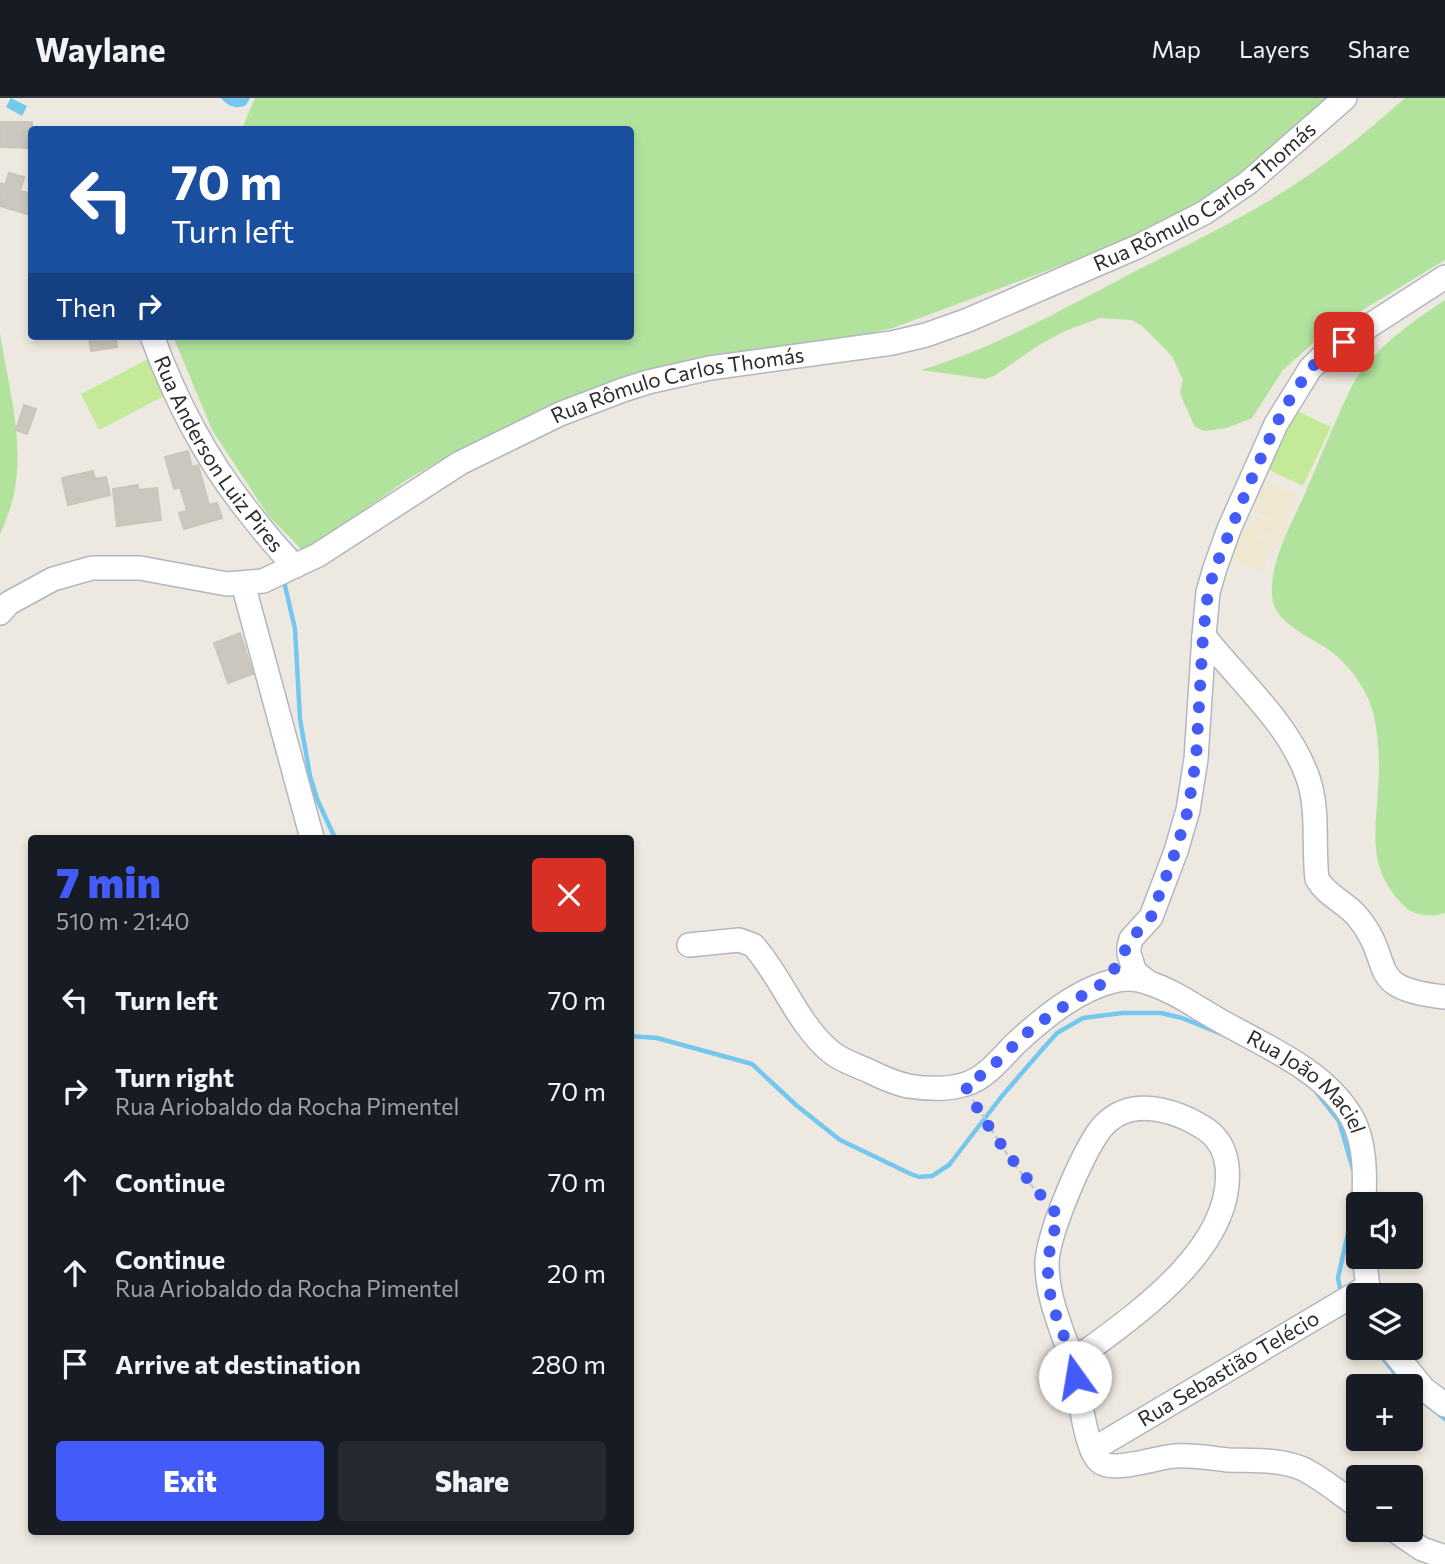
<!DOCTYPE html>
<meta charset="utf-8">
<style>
:root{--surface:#171b24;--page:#242831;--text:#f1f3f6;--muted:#9ea1a6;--line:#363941;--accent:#435bf8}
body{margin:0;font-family:Commissioner,sans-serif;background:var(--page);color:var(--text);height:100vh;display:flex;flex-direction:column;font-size:26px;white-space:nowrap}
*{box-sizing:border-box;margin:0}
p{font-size:23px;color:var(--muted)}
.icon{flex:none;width:38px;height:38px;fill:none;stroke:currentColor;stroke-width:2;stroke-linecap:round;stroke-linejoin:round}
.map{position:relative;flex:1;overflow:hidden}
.side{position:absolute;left:28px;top:737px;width:606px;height:700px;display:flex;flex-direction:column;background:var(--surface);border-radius:7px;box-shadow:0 4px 10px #0003}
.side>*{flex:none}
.guide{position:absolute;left:28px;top:28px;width:606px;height:214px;border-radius:7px;box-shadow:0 4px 10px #0003;background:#1a4fa0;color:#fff;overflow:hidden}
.fabs{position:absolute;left:1346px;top:1094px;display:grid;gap:14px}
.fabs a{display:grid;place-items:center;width:77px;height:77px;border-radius:7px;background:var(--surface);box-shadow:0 4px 10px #0003;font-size:35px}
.pin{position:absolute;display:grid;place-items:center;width:60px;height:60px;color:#fff;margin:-30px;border-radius:14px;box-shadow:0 4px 10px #0006}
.me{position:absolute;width:77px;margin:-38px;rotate:347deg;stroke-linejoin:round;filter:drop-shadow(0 0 5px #0008)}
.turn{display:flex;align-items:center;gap:24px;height:147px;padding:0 28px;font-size:32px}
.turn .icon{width:91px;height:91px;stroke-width:2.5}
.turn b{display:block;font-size:49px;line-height:60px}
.then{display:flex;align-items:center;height:66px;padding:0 28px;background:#0003;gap:14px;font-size:26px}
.round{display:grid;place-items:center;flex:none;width:74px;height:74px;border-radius:7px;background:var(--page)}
.overview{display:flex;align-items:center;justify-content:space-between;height:119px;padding:0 28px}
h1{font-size:42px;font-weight:800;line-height:52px;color:var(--accent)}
.primary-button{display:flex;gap:14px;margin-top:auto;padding:14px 28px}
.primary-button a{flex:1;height:80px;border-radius:7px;background:var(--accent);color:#fff;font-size:28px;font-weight:800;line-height:80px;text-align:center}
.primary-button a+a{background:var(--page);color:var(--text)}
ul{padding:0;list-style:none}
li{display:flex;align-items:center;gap:21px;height:91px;padding:0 28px}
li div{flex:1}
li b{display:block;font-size:26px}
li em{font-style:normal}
header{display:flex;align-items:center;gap:42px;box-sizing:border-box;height:98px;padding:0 35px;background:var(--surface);border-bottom:2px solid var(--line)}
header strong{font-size:33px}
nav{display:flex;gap:38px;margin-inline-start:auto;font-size:24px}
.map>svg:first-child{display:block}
.education{fill:#efe7d0}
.green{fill:#b1e39d}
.pitch{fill:#c4ea99}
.water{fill:#75c7ee}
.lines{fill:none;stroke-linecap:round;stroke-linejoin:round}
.stream{stroke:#75c7ee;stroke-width:4.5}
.building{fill:#cac7be;stroke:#cac5b9;stroke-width:2}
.minor-casing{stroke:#b3b5c0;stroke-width:26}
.path{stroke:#c8c8c8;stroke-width:2.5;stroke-dasharray:5 3.5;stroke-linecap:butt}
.minor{stroke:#fff;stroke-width:23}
.route{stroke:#435bf8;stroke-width:12;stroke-dasharray:0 21.6}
.labels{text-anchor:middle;stroke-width:5;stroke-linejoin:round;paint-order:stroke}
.street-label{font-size:21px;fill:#2d2d2d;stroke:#fff}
</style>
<header>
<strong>Waylane</strong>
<nav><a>Map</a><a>Layers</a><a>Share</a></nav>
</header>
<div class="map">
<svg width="1445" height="1466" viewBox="0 0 1445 1466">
<rect width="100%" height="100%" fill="#eee9e0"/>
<!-- education -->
<polygon class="education" points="1265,383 1297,397 1285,425 1275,422 1288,428 1280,447 1266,441 1268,435 1262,432 1259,441 1274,447 1262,474 1231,461 1244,430 1249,432 1256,418 1268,423 1271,419 1253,411"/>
<!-- green -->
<g class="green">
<polygon points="255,0 1335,0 1219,98 1132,141 893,230 829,244 720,257 638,276 497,333 454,355 408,381 317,445 301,451 268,417 212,332 173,238 630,238 630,32 242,31"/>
<path d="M1405 0H1445V162L1323 236 1283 272 1252 320 1227 330 1204 333 1195 329 1184 305 1180 294 1183 282 1172 258 1142 228 1131 222 1100 220 1065 233 1036 249 994 278 985 281 921 272C994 250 1060 213 1128 177 1178 151 1230 127 1278 97 1322 70 1367 34 1405 0Z"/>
<path d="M1445 202V815C1430 820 1413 818 1402 806 1368 770 1375 737 1378 692 1380 667 1379 642 1374 618 1369 596 1355 575 1339 560 1318 540 1274 529 1272 498 1270 461 1292 426 1306 393 1322 356 1337 318 1355 282 1381 245 1408 227 1445 202Z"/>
<path d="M0 235C8 288 25 342 14 396 11 410 5 424 0 437Z"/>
</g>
<!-- pitch -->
<g class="pitch">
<polygon points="150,260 168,296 99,332 81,296"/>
<polygon points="1291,310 1331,329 1303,388 1263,369"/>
</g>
<!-- water -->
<g class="water">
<polygon points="11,0 27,8 22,18 6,9"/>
<path d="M221 0H250L246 7C237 12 227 8 221 0Z"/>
</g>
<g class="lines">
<!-- stream -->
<g class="stream">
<polyline points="283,479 295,531 300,621 310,678 317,701 335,740"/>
<polyline points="630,938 657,940 752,966 796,1007 840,1042 911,1076 919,1079 932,1078 949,1067 1002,998 1040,954 1057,935 1083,920 1122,915 1161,915 1182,920 1224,937"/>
<polyline points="1317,995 1339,1023 1353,1071"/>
<polyline points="1341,1195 1338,1180 1354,1108"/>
<polyline points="1347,1209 1358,1228"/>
<polyline points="1375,1250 1405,1288"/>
<polyline points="1410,1294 1445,1321"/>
</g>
</g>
<!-- building -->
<g class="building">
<polygon points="0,24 32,24 32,50 0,49"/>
<polygon points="9,75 24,79 20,93 32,96 27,116 0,108 0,85 5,87"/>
<polygon points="89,238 116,238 117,249 91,253"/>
<polygon points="24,307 36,311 27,336 16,332"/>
<polygon points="188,353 192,369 198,367 209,407 217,405 222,420 184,431 179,415 187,413 180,389 174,391 165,359"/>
<polygon points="93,373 95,381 106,379 110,397 68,407 62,380"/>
<polygon points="138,387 138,392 157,390 161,422 117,428 113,391"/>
<polygon points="240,535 253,576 228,585 214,545"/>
</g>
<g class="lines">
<!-- minor casing -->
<g class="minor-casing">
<g id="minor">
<path id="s1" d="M152 238C175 301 204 358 246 411 262 431 276 450 295 468"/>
<polyline points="243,486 312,740"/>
<path id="s2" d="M0 515 9 505 53 481 92 470H140L227 486 263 483 318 457 460 365 560 316 623 292 648 284 710 270 892 245 926 237 968 222 1137 149 1204 115 1249 84 1345 0"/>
<path d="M1204 538C1239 583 1289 625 1308 680 1319 711 1313 749 1317 781 1328 799 1344 803 1357 818 1397 866 1361 890 1445 899"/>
<path id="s3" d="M689 847 739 842 753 847C782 879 797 926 831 954 842 963 856 967 869 973 881 979 895 985 908 988 927 991 948 992 966 986 986 980 1001 960 1015 946 1043 920 1079 890 1118 882 1128 880 1139 881 1149 885 1174 893 1196 909 1219 922 1264 948 1323 971 1351 1018 1366 1043 1365 1078 1364 1106"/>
<polyline points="1148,884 1135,874 1129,856 1129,849 1131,841 1151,819 1176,753 1188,712 1196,661 1204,538 1208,494 1215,470 1229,431 1276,326 1310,271 1324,257 1445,179"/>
<polyline points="1364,1158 1369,1197"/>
<polyline points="1390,1250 1424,1291 1445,1307"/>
<path d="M1073 1263C1131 1220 1236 1151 1227 1068 1225 1049 1216 1036 1199 1027 1177 1014 1147 1005 1123 1014 1113 1018 1105 1025 1099 1033 1081 1059 1048 1135 1047 1165 1047 1193 1056 1217 1065 1242 1068 1248 1071 1255 1073 1262 1078 1282 1084 1350 1099 1363 1112 1376 1156 1359 1175 1358 1193 1357 1210 1360 1228 1362 1252 1363 1278 1361 1301 1370 1321 1379 1340 1396 1358 1408"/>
<path id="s4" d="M1092 1352 1367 1189"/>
<polyline points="1394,1432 1422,1451 1445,1459"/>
</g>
</g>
<!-- path -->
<polyline class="path" points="973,1002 1012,1064 1044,1102"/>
<!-- minor -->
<use href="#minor" class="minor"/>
</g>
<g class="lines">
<!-- route -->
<path class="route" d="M1075 1279C1073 1255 1061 1234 1054 1211 1044 1179 1047 1150 1059 1119 1024 1077 989 1036 965 987L985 975 1028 934 1054 914 1099 888 1116 869 1131 841 1151 819 1176 752 1188 712 1196 661 1203 538 1208 494 1215 470 1248 389 1276 326 1290 301 1310 271 1324 257 1344 244"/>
</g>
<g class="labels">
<!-- street labels -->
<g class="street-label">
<text dy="7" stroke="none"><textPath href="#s2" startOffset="1307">Rua Rômulo Carlos Thomás</textPath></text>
<text dy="7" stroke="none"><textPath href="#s2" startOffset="740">Rua Rômulo Carlos Thomás</textPath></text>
<text dy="7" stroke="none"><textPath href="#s1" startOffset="136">Rua Anderson Luiz Pires</textPath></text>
<text dy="7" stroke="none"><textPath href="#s3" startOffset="747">Rua João Maciel</textPath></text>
<text dy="7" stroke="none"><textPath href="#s4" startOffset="159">Rua Sebastião Telécio</textPath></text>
</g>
</g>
</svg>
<div class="fabs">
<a><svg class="icon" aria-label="sound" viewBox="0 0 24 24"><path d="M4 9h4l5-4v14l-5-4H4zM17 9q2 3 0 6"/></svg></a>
<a><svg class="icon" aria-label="layers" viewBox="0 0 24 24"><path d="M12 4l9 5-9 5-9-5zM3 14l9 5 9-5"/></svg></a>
<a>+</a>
<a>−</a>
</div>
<div class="pin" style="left:1344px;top:244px;background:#d93025"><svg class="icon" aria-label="arrive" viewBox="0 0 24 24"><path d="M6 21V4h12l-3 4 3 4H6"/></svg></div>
<svg class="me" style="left:1075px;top:1279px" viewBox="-20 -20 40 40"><circle r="19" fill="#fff"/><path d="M0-13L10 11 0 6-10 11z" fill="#435bf8"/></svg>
<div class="guide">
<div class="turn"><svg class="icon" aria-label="left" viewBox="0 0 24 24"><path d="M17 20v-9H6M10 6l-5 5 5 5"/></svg><div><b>70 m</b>Turn left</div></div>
<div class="then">Then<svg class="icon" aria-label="right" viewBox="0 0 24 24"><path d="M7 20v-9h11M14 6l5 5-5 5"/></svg></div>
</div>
<section class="side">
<div class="overview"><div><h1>7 min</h1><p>510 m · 21:40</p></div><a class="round" style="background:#d93025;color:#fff"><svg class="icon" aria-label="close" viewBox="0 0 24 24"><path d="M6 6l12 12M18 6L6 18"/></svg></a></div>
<ul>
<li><svg class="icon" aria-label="left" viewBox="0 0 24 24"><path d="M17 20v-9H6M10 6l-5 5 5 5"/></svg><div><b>Turn left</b></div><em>70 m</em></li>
<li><svg class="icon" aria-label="right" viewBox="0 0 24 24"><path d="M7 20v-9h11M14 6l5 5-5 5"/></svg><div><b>Turn right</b><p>Rua Ariobaldo da Rocha Pimentel</p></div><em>70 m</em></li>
<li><svg class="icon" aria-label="ahead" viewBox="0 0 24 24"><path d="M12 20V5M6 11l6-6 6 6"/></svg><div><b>Continue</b></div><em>70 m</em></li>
<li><svg class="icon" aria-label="ahead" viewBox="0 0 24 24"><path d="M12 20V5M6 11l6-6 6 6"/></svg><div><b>Continue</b><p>Rua Ariobaldo da Rocha Pimentel</p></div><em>20 m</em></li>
<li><svg class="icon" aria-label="arrive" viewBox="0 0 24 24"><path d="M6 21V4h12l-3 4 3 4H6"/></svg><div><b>Arrive at destination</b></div><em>280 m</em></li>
</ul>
<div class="primary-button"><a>Exit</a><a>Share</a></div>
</section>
</div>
